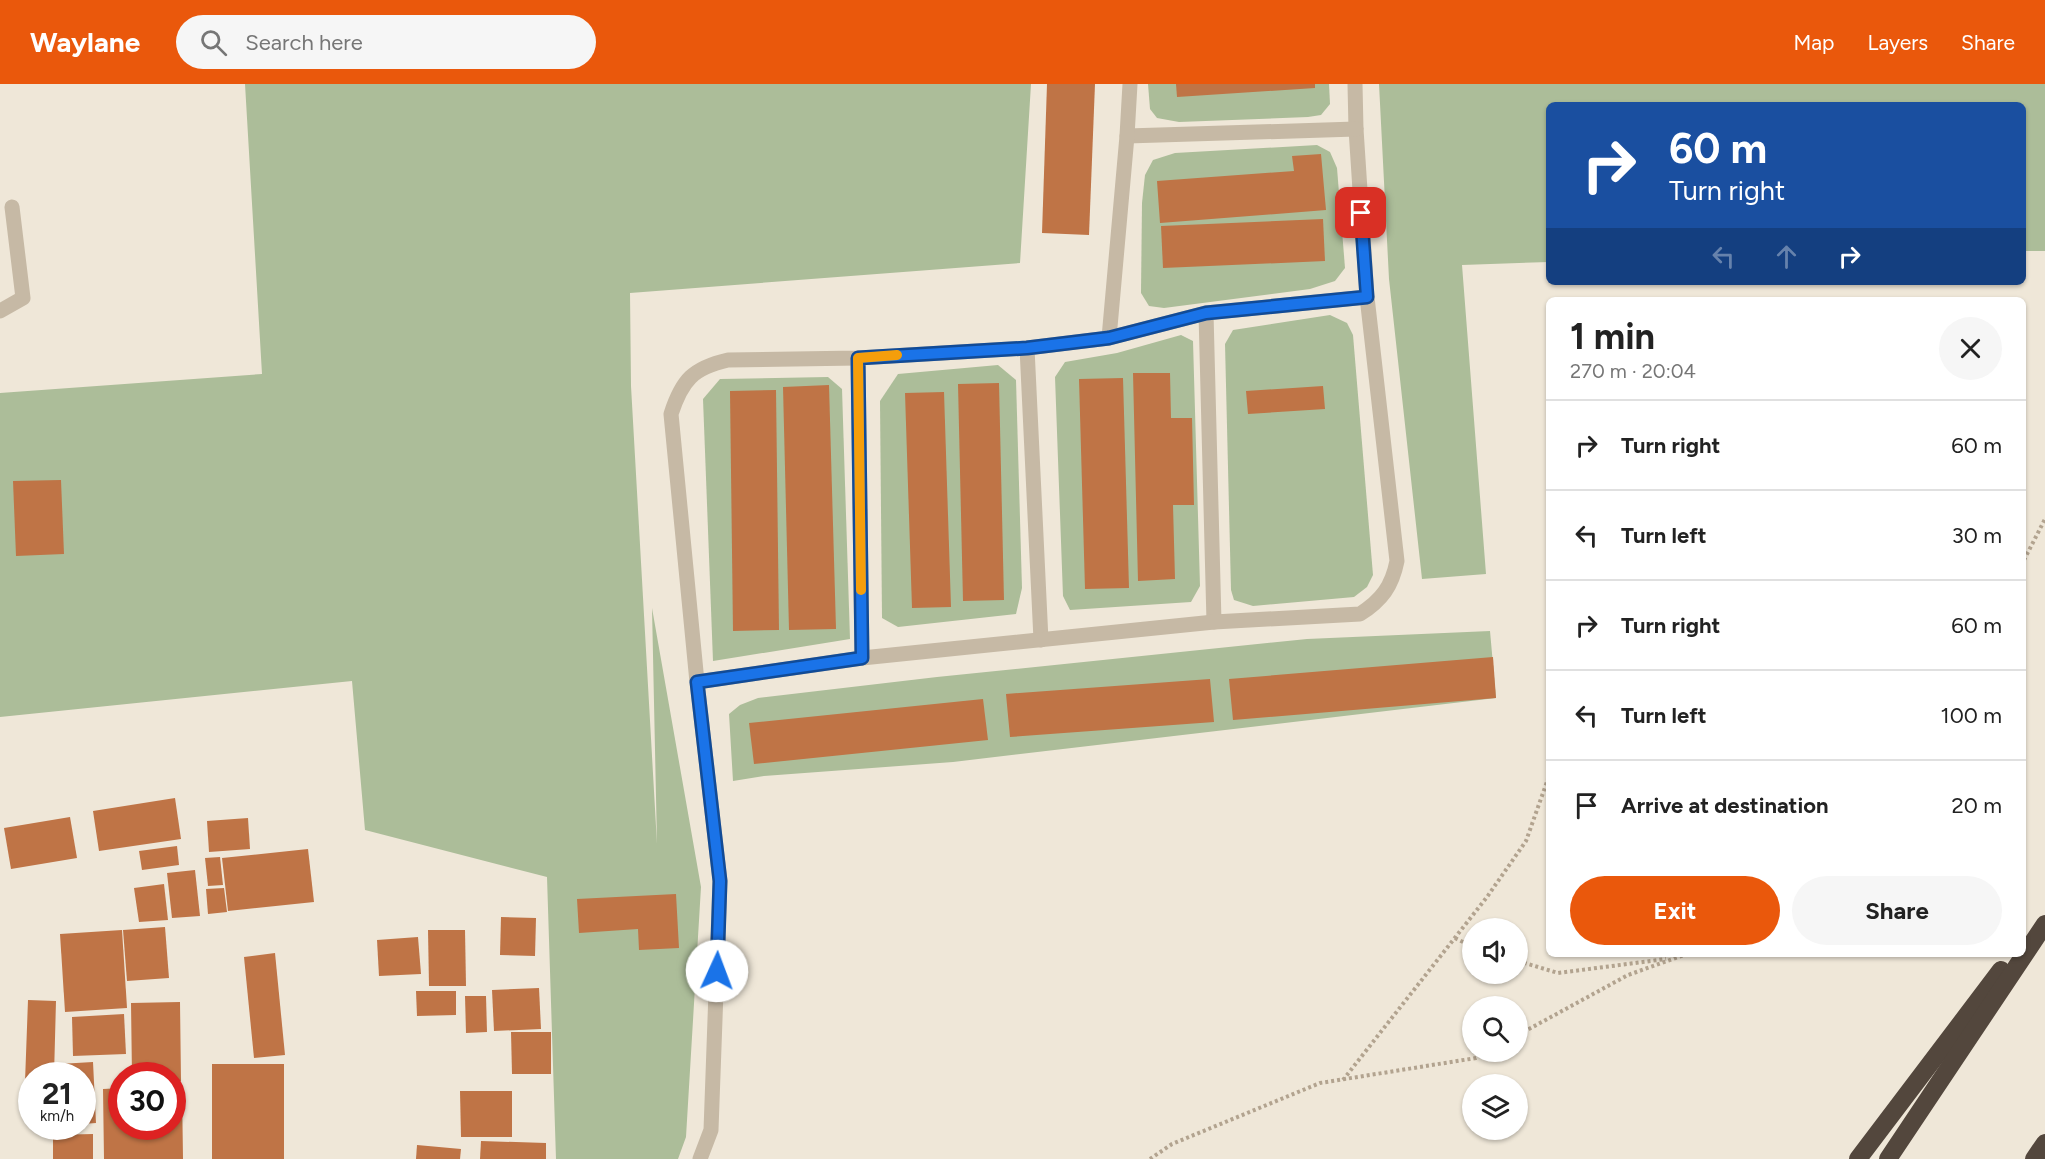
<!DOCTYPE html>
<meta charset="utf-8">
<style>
:root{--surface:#fff;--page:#f6f6f6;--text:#222;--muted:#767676;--line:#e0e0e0;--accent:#ea580c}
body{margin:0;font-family:Figtree,sans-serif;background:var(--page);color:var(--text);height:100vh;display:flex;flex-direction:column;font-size:22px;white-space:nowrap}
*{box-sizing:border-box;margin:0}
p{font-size:20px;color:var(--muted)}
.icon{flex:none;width:33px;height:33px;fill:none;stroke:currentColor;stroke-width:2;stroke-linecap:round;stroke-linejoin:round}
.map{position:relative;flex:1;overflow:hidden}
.side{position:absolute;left:1546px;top:213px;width:480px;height:660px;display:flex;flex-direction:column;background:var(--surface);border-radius:9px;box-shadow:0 2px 4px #0004}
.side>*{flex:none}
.hud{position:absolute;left:1546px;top:18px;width:480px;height:183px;border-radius:9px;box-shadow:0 2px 4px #0004;background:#1a4fa0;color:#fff;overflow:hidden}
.tools{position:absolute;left:1462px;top:834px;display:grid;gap:12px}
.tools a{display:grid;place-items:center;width:66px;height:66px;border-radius:50%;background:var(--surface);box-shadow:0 2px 4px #0004;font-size:30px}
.speed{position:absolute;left:18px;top:978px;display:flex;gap:12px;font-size:30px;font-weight:700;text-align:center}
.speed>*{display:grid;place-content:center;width:78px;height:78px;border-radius:50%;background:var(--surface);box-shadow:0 2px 4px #0004;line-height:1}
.speed small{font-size:15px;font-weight:400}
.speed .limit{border:9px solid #d22;background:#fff;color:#111}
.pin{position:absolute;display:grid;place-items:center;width:51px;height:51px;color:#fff;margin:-26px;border-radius:12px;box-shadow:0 3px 9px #0006}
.me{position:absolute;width:66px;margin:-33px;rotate:2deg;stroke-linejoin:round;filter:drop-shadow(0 0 4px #0008)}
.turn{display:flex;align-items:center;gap:21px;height:126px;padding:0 24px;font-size:27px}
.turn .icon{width:78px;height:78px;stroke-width:2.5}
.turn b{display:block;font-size:42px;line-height:51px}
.lanes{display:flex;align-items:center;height:57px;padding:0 24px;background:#0003;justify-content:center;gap:30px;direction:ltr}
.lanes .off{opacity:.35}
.round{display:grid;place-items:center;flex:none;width:63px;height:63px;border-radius:32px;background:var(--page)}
.head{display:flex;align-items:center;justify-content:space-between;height:102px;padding:0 24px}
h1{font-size:36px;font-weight:700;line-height:45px}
.cta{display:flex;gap:12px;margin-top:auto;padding:12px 24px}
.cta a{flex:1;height:69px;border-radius:36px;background:var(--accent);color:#fff;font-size:24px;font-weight:700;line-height:69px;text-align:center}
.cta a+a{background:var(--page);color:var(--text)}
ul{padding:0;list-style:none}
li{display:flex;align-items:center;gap:18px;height:90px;padding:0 24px;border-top:2px solid var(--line)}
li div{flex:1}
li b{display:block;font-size:22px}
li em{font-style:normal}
header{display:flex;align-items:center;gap:36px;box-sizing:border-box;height:84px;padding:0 30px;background:var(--accent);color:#fff}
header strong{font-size:28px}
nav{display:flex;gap:33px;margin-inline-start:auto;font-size:21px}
.search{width:420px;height:54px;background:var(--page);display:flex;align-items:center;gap:15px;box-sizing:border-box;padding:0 21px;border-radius:33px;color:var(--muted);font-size:22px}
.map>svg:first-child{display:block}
.green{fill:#acbd99}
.building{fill:#bf7446}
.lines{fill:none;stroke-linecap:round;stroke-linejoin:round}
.path{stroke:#b2a38f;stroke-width:4;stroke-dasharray:3 3;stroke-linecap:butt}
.minor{stroke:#c6b9a5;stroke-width:15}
.highway{stroke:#53473d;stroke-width:18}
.route-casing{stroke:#114b97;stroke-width:15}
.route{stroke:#1a73e8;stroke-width:10}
.slow{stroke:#f59e0b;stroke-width:10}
</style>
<header>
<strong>Waylane</strong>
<div class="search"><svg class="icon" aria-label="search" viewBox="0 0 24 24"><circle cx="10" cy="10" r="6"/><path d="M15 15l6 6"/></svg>Search here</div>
<nav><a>Map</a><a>Layers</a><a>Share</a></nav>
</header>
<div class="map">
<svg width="2045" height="1075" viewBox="0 0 2045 1075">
<rect width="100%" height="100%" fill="#efe7d8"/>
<!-- green -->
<g class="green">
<polygon points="245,0 1031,0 1020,179 630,209 631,302 657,760 652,524 701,803 686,1053 678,1075 556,1075 547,793 365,746 352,597 0,633 0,309 262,290"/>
<polygon points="1148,0 1329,0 1330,20 1321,31 1308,33 1179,38 1157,34 1150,25"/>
<polygon points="1379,0 2045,0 2045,167 2024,167 2024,21 1550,21 1549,178 1462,181 1486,490 1422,495 1389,195"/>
<polygon points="1317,61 1330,68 1337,84 1345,184 1335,197 1310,205 1164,224 1149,222 1141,209 1142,119 1145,91 1153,76 1175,69"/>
<polygon points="1330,231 1347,239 1353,251 1373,491 1367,503 1354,513 1253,522 1234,516 1231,506 1225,260 1233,246"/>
<polygon points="1181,251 1193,257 1200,502 1191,518 1070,526 1063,512 1055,293 1065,278 1117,269"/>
<polygon points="998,281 1016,296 1022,504 1016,530 898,543 882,534 880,317 898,290"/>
<polygon points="828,293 842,305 850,555 713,577 703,315 720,295"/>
<polygon points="1490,547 1496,614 953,678 764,692 733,697 729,630 740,621 758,614 937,593 1307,555"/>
</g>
<!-- building -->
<g class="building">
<polygon points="1047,0 1095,0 1089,151 1042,149"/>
<polygon points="1176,0 1315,0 1315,4 1177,13"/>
<polygon points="1321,70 1326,126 1160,139 1157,97 1294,87 1292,72"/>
<polygon points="1323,135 1325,177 1163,184 1161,142"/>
<polygon points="1133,289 1170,289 1171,334 1192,334 1194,421 1173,421 1175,495 1138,497"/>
<polygon points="1123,294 1129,504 1085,505 1079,295"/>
<polygon points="999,299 1004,516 963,517 958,300"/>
<polygon points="829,301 836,545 789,546 783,303"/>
<polygon points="1323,302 1325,325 1248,330 1246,307"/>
<polygon points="776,306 779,546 733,547 730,307"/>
<polygon points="944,308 951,523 912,524 905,309"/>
<polygon points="61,396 64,470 16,472 13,397"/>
<polygon points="1493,573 1496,614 1233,636 1229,595"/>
<polygon points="1210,595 1214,638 1010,653 1006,610"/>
<polygon points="983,615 988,656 754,680 749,639"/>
<polygon points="175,714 181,755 99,767 93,727"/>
<polygon points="70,733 77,774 11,785 4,744"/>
<polygon points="248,734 250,765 209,768 207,737"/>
<polygon points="177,762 179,781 142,786 139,767"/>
<polygon points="308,765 314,818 228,827 222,774"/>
<polygon points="220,773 223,801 208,802 205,774"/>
<polygon points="195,786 200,832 172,834 167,789"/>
<polygon points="164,800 168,836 139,838 134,804"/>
<polygon points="224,804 227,828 208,830 206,805"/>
<polygon points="676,810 679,864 639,866 638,845 579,849 577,815"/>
<polygon points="501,833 536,834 535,872 500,871"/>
<polygon points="165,843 169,894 127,897 123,846"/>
<polygon points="122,846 127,924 65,928 60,850"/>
<polygon points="428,846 465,846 466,902 429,902"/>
<polygon points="418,853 421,890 379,892 377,856"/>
<polygon points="275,869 285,971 254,974 244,873"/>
<polygon points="539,904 541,945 494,947 492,906"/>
<polygon points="416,907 456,907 456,931 417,932"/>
<polygon points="465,912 486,912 487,948 466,949"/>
<polygon points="28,916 56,917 54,992 32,992 32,998 25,998"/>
<polygon points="180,918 181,997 172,997 172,992 132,992 131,919"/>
<polygon points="124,930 126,970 73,972 72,933"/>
<polygon points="511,948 551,948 551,990 512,990"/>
<polygon points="93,978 96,1039 82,1040 82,992 59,992 59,980"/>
<rect x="212" y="980" width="72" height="95"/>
<polygon points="122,1004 122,1042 172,1042 172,1004 182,1004 183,1075 104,1075 103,1005"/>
<polygon points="460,1007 512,1007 512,1053 461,1053"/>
<polygon points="93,1050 93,1075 53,1075 53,1051"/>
<polygon points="481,1057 546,1059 546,1075 480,1075"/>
<polygon points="417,1061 461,1065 460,1075 416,1075"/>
</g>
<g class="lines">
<!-- path -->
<g class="path">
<polyline points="2024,476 2045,435"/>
<polyline points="1455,854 1473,863"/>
<polyline points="1518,877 1558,889 1666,875"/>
<polyline points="1518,951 1628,891 1687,870"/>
<polyline points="1343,996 1487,813 1526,757 1549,692"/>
<polyline points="1150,1075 1172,1060 1320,999 1476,974 1488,968"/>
</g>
<!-- minor -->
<g class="minor">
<polyline points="1355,0 1356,45 1367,213"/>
<polyline points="1127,52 1356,45"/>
<polyline points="0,227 23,214 12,123"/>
<polyline points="1206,229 1214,538"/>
<polyline points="1109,254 1127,52 1130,0"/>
<polyline points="1027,264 1041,556"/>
<polyline points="858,274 862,574"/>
<path d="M697 598 862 574 1214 538 1360 530C1382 516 1392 502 1397 477L1367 213 1206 229 1109 254 1027 264 858 274 728 276C693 284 682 296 671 330L697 598 720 797 711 1046 700 1075"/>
</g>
<!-- highway -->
<g class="highway">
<polyline points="1858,1075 2001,886"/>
<polyline points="1888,1075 2045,840"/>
<polyline points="2034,1075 2045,1059"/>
</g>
</g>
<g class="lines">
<!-- route casing -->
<g class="route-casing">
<polyline id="route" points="717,887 720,797 697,598 862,574 858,274 1027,264 1109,254 1206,229 1367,213 1361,129"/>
</g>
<!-- route -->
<use href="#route" class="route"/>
<!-- slow -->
<polyline class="slow" points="861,506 858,274 897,271"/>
</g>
</svg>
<div class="tools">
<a><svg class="icon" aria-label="sound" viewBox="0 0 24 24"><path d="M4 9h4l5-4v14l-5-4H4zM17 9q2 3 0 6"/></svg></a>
<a><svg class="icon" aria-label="search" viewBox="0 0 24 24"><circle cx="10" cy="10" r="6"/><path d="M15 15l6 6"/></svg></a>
<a><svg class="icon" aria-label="layers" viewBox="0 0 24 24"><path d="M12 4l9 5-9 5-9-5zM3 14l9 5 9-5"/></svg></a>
</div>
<div class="speed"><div>21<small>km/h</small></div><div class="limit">30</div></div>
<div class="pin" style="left:1361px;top:129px;background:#d93025"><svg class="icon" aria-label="arrive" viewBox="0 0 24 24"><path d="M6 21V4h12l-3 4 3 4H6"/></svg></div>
<svg class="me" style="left:717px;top:887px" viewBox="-20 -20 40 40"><circle r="19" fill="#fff"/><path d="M0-13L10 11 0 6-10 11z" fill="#1a73e8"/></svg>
<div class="hud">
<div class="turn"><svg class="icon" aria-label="right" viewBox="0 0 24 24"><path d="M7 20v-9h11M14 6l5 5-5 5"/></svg><div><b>60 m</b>Turn right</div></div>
<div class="lanes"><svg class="icon off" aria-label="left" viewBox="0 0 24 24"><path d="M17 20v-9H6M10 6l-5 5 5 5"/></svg><svg class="icon off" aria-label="ahead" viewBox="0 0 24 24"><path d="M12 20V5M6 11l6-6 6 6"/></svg><svg class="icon" aria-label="right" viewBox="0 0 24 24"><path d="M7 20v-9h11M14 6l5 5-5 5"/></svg></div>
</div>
<section class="side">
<div class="head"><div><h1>1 min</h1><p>270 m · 20:04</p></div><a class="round"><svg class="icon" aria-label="close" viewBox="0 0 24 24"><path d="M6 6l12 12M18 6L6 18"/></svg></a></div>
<ul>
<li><svg class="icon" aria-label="right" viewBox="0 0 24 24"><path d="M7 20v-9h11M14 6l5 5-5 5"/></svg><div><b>Turn right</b></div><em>60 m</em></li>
<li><svg class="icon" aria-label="left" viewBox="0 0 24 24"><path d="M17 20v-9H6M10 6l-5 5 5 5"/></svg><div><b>Turn left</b></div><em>30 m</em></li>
<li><svg class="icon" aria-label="right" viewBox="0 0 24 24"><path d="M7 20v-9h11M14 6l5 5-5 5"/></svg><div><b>Turn right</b></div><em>60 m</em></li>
<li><svg class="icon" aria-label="left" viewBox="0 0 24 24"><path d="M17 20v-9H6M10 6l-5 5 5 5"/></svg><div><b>Turn left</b></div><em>100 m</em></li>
<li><svg class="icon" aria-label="arrive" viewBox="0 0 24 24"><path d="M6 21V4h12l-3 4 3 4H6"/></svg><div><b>Arrive at destination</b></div><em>20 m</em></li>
</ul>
<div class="cta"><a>Exit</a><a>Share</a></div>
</section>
</div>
